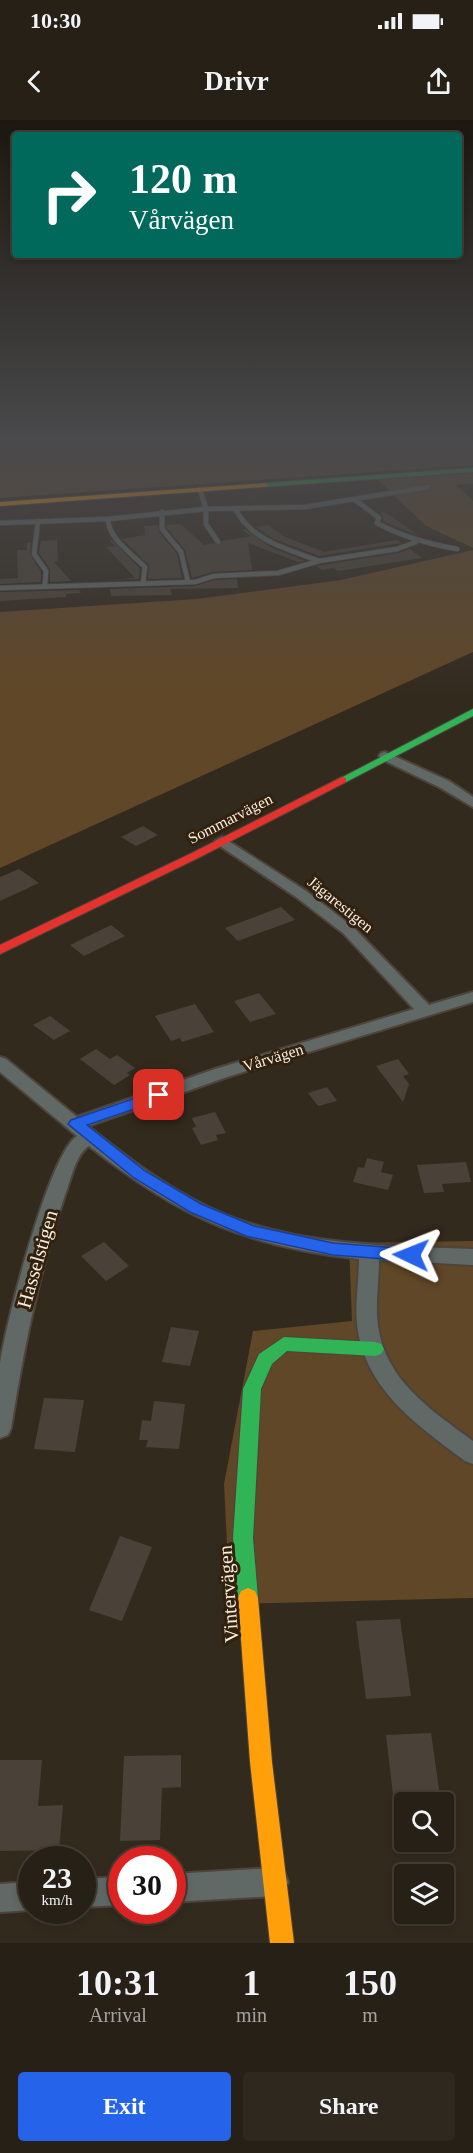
<!DOCTYPE html>
<meta charset="utf-8">
<style>
:root{--surface:#262016;--page:#2e281f;--text:#f1f3f6;--muted:#a4a3a1;--line:#423e35;--accent:#2563eb}
body{margin:0;font-family:Georgia,serif;background:var(--page);color:var(--text);height:100vh;display:flex;flex-direction:column;font-size:22px;white-space:nowrap}
*{box-sizing:border-box;margin:0}
p{font-size:20px;color:var(--muted)}
.icon{flex:none;width:33px;height:33px;fill:none;stroke:currentColor;stroke-width:2;stroke-linecap:round;stroke-linejoin:round}
.map{position:relative;height:1823px;overflow:hidden}
.drawer{display:flex;flex-direction:column;background:var(--surface);flex:1}
.drawer>*{flex:none}
.top-card{position:absolute;left:12px;top:12px;width:450px;height:126px;border-radius:6px;box-shadow:0 3px 9px #0003,0 0 0 2px var(--line);background:#00695c;color:#fff;overflow:hidden}
.tools{position:absolute;left:394px;top:1672px;display:grid;gap:12px}
.tools a{display:grid;place-items:center;width:60px;height:60px;border-radius:6px;background:var(--surface);box-shadow:0 3px 9px #0003,0 0 0 2px var(--line);font-size:30px}
.speed{position:absolute;left:18px;top:1726px;display:flex;gap:12px;font-size:30px;font-weight:700;text-align:center}
.speed>*{display:grid;place-content:center;width:78px;height:78px;border-radius:50%;background:var(--surface);box-shadow:0 3px 9px #0003,0 0 0 2px var(--line);line-height:1}
.speed small{font-size:15px;font-weight:400}
.speed .limit{border:9px solid #d22;background:#fff;color:#111}
.pin{position:absolute;display:grid;place-items:center;width:51px;height:51px;color:#fff;margin:-26px;border-radius:12px;box-shadow:0 3px 9px #0006}
.me{position:absolute;width:66px;margin:-33px;rotate:272deg;stroke-linejoin:round;filter:drop-shadow(0 0 4px #0008)}
.turn{display:flex;align-items:center;gap:21px;height:126px;padding:0 18px;font-size:27px}
.turn .icon{width:78px;height:78px;stroke-width:2.5}
.turn b{display:block;font-size:42px;line-height:51px}
.eta{display:flex;justify-content:space-evenly;align-items:center;height:102px;text-align:center}
.eta b{font-size:36px;font-weight:800;line-height:42px}
.cta{display:flex;gap:12px;margin-top:auto;padding:12px 18px}
.cta a{flex:1;height:69px;border-radius:6px;background:var(--accent);color:#fff;font-size:24px;font-weight:800;line-height:69px;text-align:center}
.cta a+a{background:var(--page);color:var(--text)}
.status{display:flex;justify-content:space-between;align-items:center;height:42px;padding:0 30px;background:var(--surface);direction:ltr}
.status svg{height:16px;fill:currentColor}
header{display:flex;justify-content:space-between;align-items:center;height:78px;padding:0 18px;background:var(--surface);font-size:27px;font-weight:800}
.map>svg:first-child{display:block}
.green{fill:#604727}
.building{fill:#4a4238}
.lines{fill:none;stroke-linecap:round;stroke-linejoin:round}
.lane-casing{stroke:#4d443b;stroke-width:6}
.street-casing{stroke:#4d443b;stroke-width:4}
.fast-casing{stroke:#4d443b;stroke-width:2}
.slow-casing{stroke:#4d443b;stroke-width:2}
.jam-casing{stroke:#4d443b;stroke-width:2}
.lane{stroke:#616967;stroke-width:4.5}
.street{fill:#616967;fill-rule:evenodd}
.fast{fill:#30b455;fill-rule:evenodd}
.slow{fill:#ff9f0a;fill-rule:evenodd}
.jam{fill:#e5322d;fill-rule:evenodd}
.route{fill:#2563eb;stroke:#184099;stroke-width:1.5}
.labels{text-anchor:middle;stroke-width:6;stroke-linejoin:round;paint-order:stroke}
.street-label{font-size:16px;fill:#f6ebde;stroke:#31210d}
.near-street-label{font-size:20px;fill:#f6ebde;stroke:#31210d}
</style>
<div class="status"><b>10:30</b><svg viewBox="0 0 49 12"><path d="M0 12V9h3v3zM5 12V6h3v6zM10 12V3h3v9zM15 12V0h3v12zM26 1h20v11H26zM47 4h2v5h-2z"/></svg></div>
<header><svg class="icon" aria-label="back" viewBox="0 0 24 24"><path d="M15 5l-7 7 7 7"/></svg>Drivr<svg class="icon" aria-label="share" viewBox="0 0 24 24"><path d="M12 15V3M7 8l5-5 5 5M5 13v7h14v-7"/></svg></header>
<div class="map">
<svg width="473" height="1823" viewBox="0 0 473 1823">
<rect width="100%" height="100%" fill="#332a1e"/>
<!-- green -->
<g class="green">
<polygon points="0,323 473,323 473,345 0,378"/>
<polygon points="473,353 473,364 456,365 473,381 473,428 426,406 377,359"/>
<polygon points="473,430 473,532 0,748 0,492 196,479 341,460"/>
<polygon points="473,1121 473,1478 230,1484 224,1364 253,1211 352,1201 349,1123"/>
</g>
<!-- building -->
<g class="building">
<polygon points="385,392 419,416 383,401 383,396 380,393"/>
<polygon points="181,404 204,425 213,423 219,426 222,421 251,416 242,410 245,409 270,427 305,441 298,442 248,423 252,450 213,452 192,458 185,430 166,407 166,405"/>
<polygon points="158,405 159,412 177,434 182,458 148,459 149,445 122,419 145,415 144,406"/>
<polygon points="268,405 283,416 324,432 397,420 401,423 319,436 274,419 256,407"/>
<polygon points="57,420 58,441 54,442 71,461 50,462 50,449 39,433 41,421"/>
<polygon points="112,420 140,449 139,459 110,460 135,458 106,427 115,426 110,421"/>
<polygon points="31,422 30,434 41,452 41,462 0,464 0,459 18,458 17,430 27,430 27,423"/>
<polygon points="410,429 422,438 338,451 333,448 322,450 316,446 398,433"/>
<polygon points="237,459 238,468 170,469 172,475 111,476 110,469 195,466 215,460"/>
<polygon points="79,470 81,473 66,474 66,477 0,481 0,472"/>
<polygon points="143,706 158,715 136,726 121,717"/>
<polygon points="19,749 39,763 0,781 0,757"/>
<polygon points="281,787 295,800 238,821 225,808"/>
<polygon points="111,805 125,816 84,836 70,825"/>
<polygon points="259,873 276,894 250,902 234,881"/>
<polygon points="195,884 214,912 182,922 180,918 171,921 155,896"/>
<polygon points="50,896 70,911 54,920 33,905"/>
<polygon points="96,929 110,939 117,935 135,948 127,953 130,955 114,965 80,939"/>
<polygon points="398,939 409,954 403,956 409,964 403,982 376,946"/>
<polygon points="327,967 337,981 318,986 308,973"/>
<polygon points="215,992 226,1013 216,1015 218,1020 201,1025 192,1008 196,1007 192,998"/>
<polygon points="367,1038 384,1042 381,1052 393,1055 388,1070 353,1062 358,1047 364,1048"/>
<polygon points="466,1042 471,1062 442,1064 444,1072 424,1073 417,1045"/>
<polygon points="104,1122 129,1146 106,1161 81,1136"/>
<polygon points="171,1207 199,1211 190,1246 162,1242"/>
<polygon points="44,1278 84,1280 75,1332 34,1329"/>
<polygon points="154,1281 185,1284 179,1329 146,1327 148,1320 139,1320 142,1300 151,1301"/>
<polygon points="120,1416 152,1427 122,1501 89,1490"/>
<polygon points="400,1499 411,1576 366,1579 356,1501"/>
<polygon points="431,1613 441,1683 394,1683 386,1615"/>
<polygon points="181,1635 181,1667 162,1668 160,1720 120,1721 124,1636"/>
<polygon points="0,1640 42,1640 38,1686 63,1685 59,1730 0,1731"/>
</g>
<g class="lines">
<!-- lane casing -->
<g class="lane-casing">
<g id="lane">
<polyline points="200,369 206,389 305,387 428,367"/>
<path d="M354 379 379 398 377 403C402 417 429 424 457 429"/>
<path d="M236 390C252 421 288 429 319 441"/>
<polyline points="162,392 162,409 181,432 188,462"/>
<path d="M108 399C108 418 132 434 145 447L143 463"/>
<polyline points="38,401 34,434 46,451 45,465"/>
<polyline points="0,403 108,399 206,389 206,404 218,422"/>
<polyline points="0,468 195,462 214,456 278,453 319,441 397,429 416,422"/>
</g>
</g>
<!-- street casing -->
<g class="street-casing">
<g id="street">
<polygon points="385,632 449,661 473,677 473,687 439,667 381,639 379,636 381,633"/>
<path d="M222 717 306 771 353 807 429 885 473 872V882L227 957 88 1006C130 1040 176 1075 226 1095 304 1126 390 1126 473 1129V1145L379 1140C379 1162 375 1184 378 1206 386 1261 431 1290 473 1321V1344L465 1341C417 1305 364 1269 357 1204 355 1182 359 1160 359 1139 244 1126 179 1097 89 1026 75 1035 71 1060 65 1075 39 1151 24 1228 11 1308L8 1315 0 1318C0 1294 0 1268 0 1244 5 1206 49 1034 77 1016L0 952V937L6 939 77 997 215 949 414 889 343 813 296 777 217 724 215 721Z"/>
<polygon points="274,1748 284,1752 288,1762 284,1772 274,1776 172,1782 172,1754"/>
<polygon points="122,1757 122,1785 82,1787 82,1759"/>
<polygon points="32,1762 32,1790 0,1792 0,1764"/>
</g>
</g>
<!-- fast casing -->
<g class="fast-casing">
<g id="fast">
<polygon points="473,348 473,352 264,367 260,365 264,363"/>
<polygon points="473,589 473,596 346,662 338,662 337,660"/>
<polygon points="284,1217 375,1222 381,1224 384,1229 381,1234 375,1236 287,1231 272,1244 261,1269 253,1418 258,1478 255,1485 248,1488 241,1485 238,1478 233,1418 243,1269 259,1234"/>
</g>
</g>
<!-- slow casing -->
<g class="slow-casing">
<g id="slow">
<polygon points="267,363 267,367 264,367 0,386 0,382"/>
<polygon points="248,1468 255,1471 258,1478 272,1642 294,1823 270,1823 250,1642 238,1478 241,1471"/>
</g>
</g>
<!-- jam casing -->
<g class="jam-casing">
<polygon id="jam" points="342,657 346,658 346,662 200,737 0,834 0,825 192,733"/>
</g>
<!-- lane -->
<use href="#lane" class="lane"/>
<!-- street -->
<use href="#street" class="street"/>
<!-- fast -->
<use href="#fast" class="fast"/>
<!-- slow -->
<use href="#slow" class="slow"/>
<!-- jam -->
<use href="#jam" class="jam"/>
</g>
<!-- sky -->
<linearGradient id="sky" x2="0" y2="1"><stop stop-color="#1c1710"/><stop offset="0.56" stop-color="#4a4a4c"/><stop offset="1" stop-color="#4a4a4c" stop-opacity="0"/></linearGradient>
<rect width="473" height="578" fill="url(#sky)"/>
<!-- route -->
<polygon class="route" points="159,970 166,975 164,979 87,1005 145,1051 201,1084 254,1106 333,1123 411,1129 416,1130 419,1135 416,1139 411,1141 333,1135 246,1116 190,1092 134,1058 68,1004 71,1000"/>
<g class="labels">
<!-- street labels -->
<g class="street-label">
<text transform="translate(230 698) rotate(-27)" y="6">Sommarvägen</text>
<text transform="translate(341 784) rotate(39)" y="6">Jägarestigen</text>
<text transform="translate(273 937) rotate(-17)" y="6">Vårvägen</text>
</g>
<!-- near-street labels -->
<g class="near-street-label">
<text transform="translate(37 1139) rotate(-74)" y="7">Hasselstigen</text>
<text transform="translate(228 1474) rotate(-94)" y="7">Vintervägen</text>
</g>
</g>
</svg>
<div class="tools">
<a><svg class="icon" aria-label="search" viewBox="0 0 24 24"><circle cx="10" cy="10" r="6"/><path d="M15 15l6 6"/></svg></a>
<a><svg class="icon" aria-label="layers" viewBox="0 0 24 24"><path d="M12 4l9 5-9 5-9-5zM3 14l9 5 9-5"/></svg></a>
</div>
<div class="speed"><div>23<small>km/h</small></div><div class="limit">30</div></div>
<div class="pin" style="left:159px;top:975px;background:#d93025"><svg class="icon" aria-label="arrive" viewBox="0 0 24 24"><path d="M6 21V4h12l-3 4 3 4H6"/></svg></div>
<svg class="me" style="left:411px;top:1135px" viewBox="-20 -20 40 40"><path d="M0-17L14 15 0 8-14 15z" fill="#2563eb" stroke="#fff" stroke-width="4"/></svg>
<div class="top-card">
<div class="turn"><svg class="icon" aria-label="right" viewBox="0 0 24 24"><path d="M7 20v-9h11M14 6l5 5-5 5"/></svg><div><b>120 m</b>Vårvägen</div></div>
</div>
</div>
<section class="drawer">
<div class="eta">
<div><b>10:31</b><p>Arrival</p></div>
<div><b>1</b><p>min</p></div>
<div><b>150</b><p>m</p></div>
</div>
<div class="cta"><a>Exit</a><a>Share</a></div>
</section>
